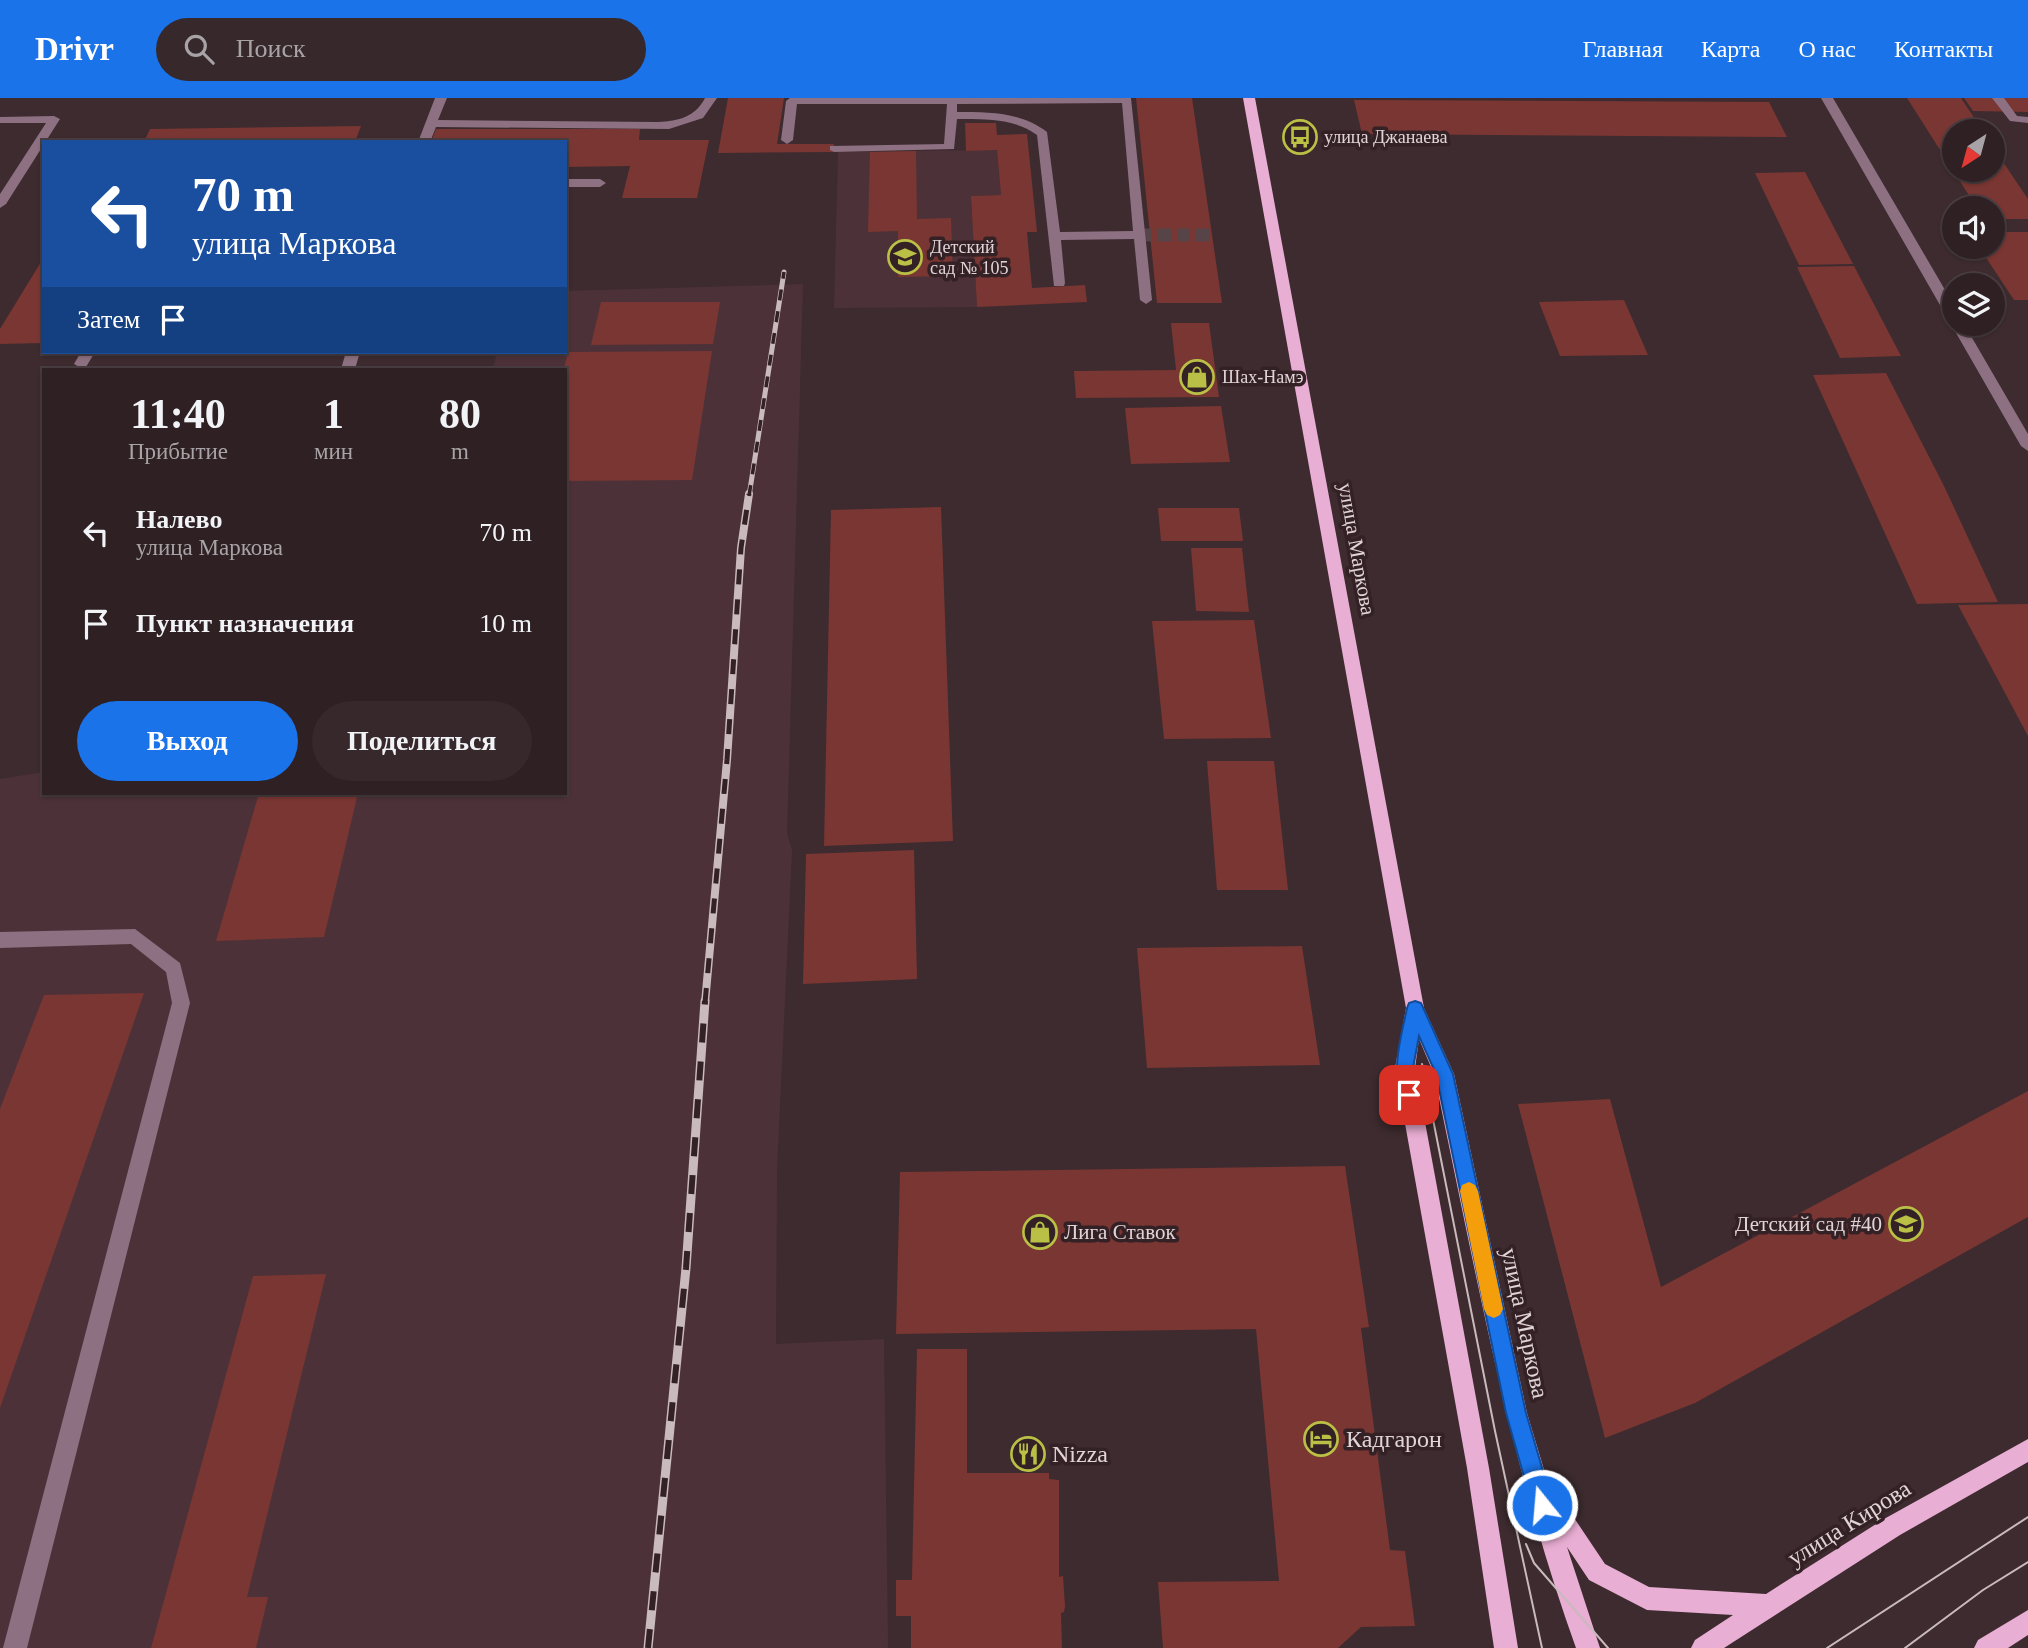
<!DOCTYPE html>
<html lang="ru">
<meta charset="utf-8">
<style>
:root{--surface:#2e2023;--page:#36282b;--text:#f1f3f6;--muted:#a7a3a6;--line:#493e41;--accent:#1a73e8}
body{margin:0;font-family:Georgia,serif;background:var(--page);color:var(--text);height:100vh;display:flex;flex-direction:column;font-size:26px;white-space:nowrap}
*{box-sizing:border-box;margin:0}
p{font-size:23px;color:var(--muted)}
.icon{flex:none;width:38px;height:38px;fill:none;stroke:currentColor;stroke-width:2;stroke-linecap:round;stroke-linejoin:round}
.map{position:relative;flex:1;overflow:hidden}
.side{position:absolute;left:42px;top:270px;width:525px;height:427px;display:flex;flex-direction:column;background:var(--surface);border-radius:0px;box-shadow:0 2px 5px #0004,0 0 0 2px var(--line)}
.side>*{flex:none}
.hud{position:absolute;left:42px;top:42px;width:525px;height:214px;border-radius:0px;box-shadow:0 2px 5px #0004,0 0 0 2px var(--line);background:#1a4fa0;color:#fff;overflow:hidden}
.needle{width:46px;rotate:216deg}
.fabs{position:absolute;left:1942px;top:21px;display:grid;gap:14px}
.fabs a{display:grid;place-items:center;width:63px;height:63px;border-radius:50%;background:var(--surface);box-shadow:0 2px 5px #0004,0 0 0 2px var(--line);font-size:35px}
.pin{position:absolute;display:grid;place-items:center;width:60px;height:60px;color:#fff;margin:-30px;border-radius:14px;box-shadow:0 4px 10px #0006}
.me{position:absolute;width:77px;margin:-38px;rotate:343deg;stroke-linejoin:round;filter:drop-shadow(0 0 5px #0008)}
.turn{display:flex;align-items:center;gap:24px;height:147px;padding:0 35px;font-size:32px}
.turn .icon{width:91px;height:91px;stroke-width:2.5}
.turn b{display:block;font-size:49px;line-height:60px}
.then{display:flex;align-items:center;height:66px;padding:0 35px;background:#0003;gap:14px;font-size:26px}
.eta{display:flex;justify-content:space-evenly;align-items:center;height:119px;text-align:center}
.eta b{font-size:42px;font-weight:700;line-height:49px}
.cta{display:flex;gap:14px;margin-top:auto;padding:14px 35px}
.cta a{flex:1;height:80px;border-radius:42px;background:var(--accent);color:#fff;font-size:28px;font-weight:700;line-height:80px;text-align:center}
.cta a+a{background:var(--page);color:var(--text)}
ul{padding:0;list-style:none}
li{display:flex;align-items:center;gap:21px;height:91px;padding:0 35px}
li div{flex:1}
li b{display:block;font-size:26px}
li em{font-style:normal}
header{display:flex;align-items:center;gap:42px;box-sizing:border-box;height:98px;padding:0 35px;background:var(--accent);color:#fff}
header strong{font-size:33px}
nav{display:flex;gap:38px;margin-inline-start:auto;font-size:24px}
.search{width:490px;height:63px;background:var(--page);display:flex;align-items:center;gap:18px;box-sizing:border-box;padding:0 24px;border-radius:38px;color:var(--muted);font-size:26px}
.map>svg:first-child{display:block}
.built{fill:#4c3238}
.building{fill:#7a3632}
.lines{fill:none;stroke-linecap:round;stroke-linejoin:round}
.minor-tunnel{stroke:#564448;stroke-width:13;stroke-dasharray:13 6;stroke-linecap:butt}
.minor{fill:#8d7081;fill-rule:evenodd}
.major{fill:#e9aed3;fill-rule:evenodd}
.tram{stroke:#c8babd;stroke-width:2}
.rail-far2-casing{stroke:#c8babd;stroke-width:5}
.rail-far1-casing{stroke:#c8babd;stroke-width:8}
.rail-casing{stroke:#c8babd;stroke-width:9}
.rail-far2{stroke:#332125;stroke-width:3.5;stroke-dasharray:11;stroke-linecap:butt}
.rail-far1{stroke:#332125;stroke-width:5;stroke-dasharray:15;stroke-linecap:butt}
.rail{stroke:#332125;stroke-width:6;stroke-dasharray:19;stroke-linecap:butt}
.route{fill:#1a73e8;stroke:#114b97;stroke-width:2}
.slow{fill:#f59e0b}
.labels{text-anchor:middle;stroke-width:7;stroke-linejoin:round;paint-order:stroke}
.far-poi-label{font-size:18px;fill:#e1d4d7;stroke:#332125;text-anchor:start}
.street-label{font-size:21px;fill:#e1d4d7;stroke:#332125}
.poi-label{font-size:21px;fill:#e1d4d7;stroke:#332125;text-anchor:end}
.near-street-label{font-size:24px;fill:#e1d4d7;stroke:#332125}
.near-poi-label{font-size:24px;fill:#e1d4d7;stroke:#332125;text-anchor:start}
</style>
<header>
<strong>Drivr</strong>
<div class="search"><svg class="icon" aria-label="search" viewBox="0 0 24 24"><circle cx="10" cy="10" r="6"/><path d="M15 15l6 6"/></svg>Поиск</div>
<nav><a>Главная</a><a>Карта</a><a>О нас</a><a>Контакты</a></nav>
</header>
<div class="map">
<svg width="2028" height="1550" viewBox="0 0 2028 1550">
<rect width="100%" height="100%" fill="#3d2b2f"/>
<!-- built -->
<g class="built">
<polygon points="997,52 1001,97 971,98 977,209 834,210 838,54"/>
<polygon points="803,186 787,735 792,752 777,1072 776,1246 884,1241 888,1550 0,1550 0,681 44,674 44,695 565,695 565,271 493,271 497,254 565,254 565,193"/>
</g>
<!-- building -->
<g class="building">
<polygon points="728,0 784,0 777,46 834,46 833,54 718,55"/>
<polygon points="1136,0 1192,0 1222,205 1157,205"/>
<polygon points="1907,0 1961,0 1983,33 1955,33 1955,72 1993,72 1993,49 2028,101 2028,121 1993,121 1993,110 1977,110"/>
<polygon points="1964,0 2028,0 2028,14 1973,13"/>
<polygon points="1354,2 1769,4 1787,39 1362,36"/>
<polygon points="965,25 996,25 997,37 1027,36 1037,134 1027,134 1032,190 1085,187 1087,204 977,209 971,98 1001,97 997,52 966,53"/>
<polygon points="361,28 355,44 144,44 150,31"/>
<polygon points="436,31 640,31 639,42 709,42 697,100 622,100 630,68 565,69 565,44 431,44"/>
<polygon points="916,53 917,121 951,120 953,178 898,179 898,133 868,134 870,54"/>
<polygon points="1805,74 1853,166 1799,167 1755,75"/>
<polygon points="1993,134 2028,134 2028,202 2014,202 1979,149 1993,149"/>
<polygon points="44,159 44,245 0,246 0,231"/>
<polygon points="1854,168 1901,258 1840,260 1797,169"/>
<polygon points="1624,202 1648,257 1560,258 1539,204"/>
<polygon points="601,204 720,204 713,246 591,247"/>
<polygon points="1171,225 1209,225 1219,299 1076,300 1074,273 1176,272"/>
<polygon points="712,253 692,382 565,383 564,271 568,254"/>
<polygon points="1886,275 1944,388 1998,504 1917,506 1813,277"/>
<polygon points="1221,308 1230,364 1131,366 1125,310"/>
<polygon points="941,409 953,743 824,748 831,412"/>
<polygon points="1158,410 1239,410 1243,443 1161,443"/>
<polygon points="1191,450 1242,450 1249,514 1196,513"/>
<polygon points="2028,506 2028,638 1958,507"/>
<polygon points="1254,522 1271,640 1164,641 1152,523"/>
<polygon points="1207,663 1274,663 1288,792 1217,792"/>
<polygon points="259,695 358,695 324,839 216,843"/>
<polygon points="914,752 917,881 803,886 806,756"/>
<polygon points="1302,848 1320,967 1147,970 1137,850"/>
<polygon points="144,895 0,1310 0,1011 44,897"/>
<polygon points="2028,993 2028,1119 1695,1305 1605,1340 1518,1006 1610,1001 1661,1189"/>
<polygon points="1345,1068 1369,1229 1361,1230 1390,1452 1405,1453 1415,1528 1361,1529 1338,1550 1163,1550 1158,1484 1279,1483 1256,1231 896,1236 900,1074"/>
<polygon points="326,1176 247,1499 268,1499 256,1550 151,1550 253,1178"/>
<polygon points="917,1251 967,1251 967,1375 1049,1375 1049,1381 1059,1382 1059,1479 1063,1478 1065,1508 1064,1514 1061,1515 1062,1550 911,1550 911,1518 896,1518 896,1482 912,1482"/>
</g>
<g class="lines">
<!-- minor-tunnel -->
<polyline class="minor-tunnel" points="1139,137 1212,137"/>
<!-- minor -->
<g class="minor">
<path d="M435 0H447L438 22 658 24C679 23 695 19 705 0H717L703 20 669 31 436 29 430 44H418Z"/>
<path d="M790 0H1131L1152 202 1146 206 1140 202 1134 141 1061 142 1065 185 1064 188H1054L1037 37C1014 20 985 21 957 21L954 51 834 54 830 52V48L944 46 947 6H797L793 42 787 46 781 42 786 3ZM1122 5 1133 133 1060 134 1047 34C1021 14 989 14 957 14V6Z"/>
<polygon points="1821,0 1833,0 1955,209 1955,226 1964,226 2028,336 2028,353 2021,348"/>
<polygon points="1992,0 2004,0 2017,18 2028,19 2028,25 2010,23"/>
<polygon points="54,18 60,21 6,106 0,110 0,96 46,25 0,25 0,19"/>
<polygon points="565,81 600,81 606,85 600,89 565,89"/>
<polygon points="81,254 95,254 86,269 81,270 74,266"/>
<polygon points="346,254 360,254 355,271 341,271"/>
<polygon points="135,831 180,865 190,905 27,1550 3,1550 172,905 166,874 131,846 0,850 0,834"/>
</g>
<!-- major -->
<g class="major">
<path d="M1243 0H1255L1424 910 1454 976 1527 1315 1548 1385 1552 1387 1605 1466 1649 1489 1766 1496 1884 1421 2028 1341V1364L1900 1437 1724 1550H1691L1695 1542 1733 1517 1647 1512 1589 1482 1567 1449 1600 1550H1576C1509 1364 1475 1169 1434 976L1419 941 1415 970 1489 1370 1518 1550H1494L1467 1370 1395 970 1406 910Z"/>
<polygon points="2028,1512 2028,1537 2008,1550 1974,1550 1978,1542"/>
</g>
<!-- tram -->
<g class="tram">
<polyline points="1422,966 1495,1333 1542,1550"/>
<polyline points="1526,1446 1534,1465 1608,1550"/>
<polyline points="1827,1550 2028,1419"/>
<polyline points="1905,1550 1983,1492 2028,1464"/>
</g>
<!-- rail-far2 casing -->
<g class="rail-far2-casing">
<polyline id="rail-far2" points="749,398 784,174"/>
</g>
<!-- rail-far1 casing -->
<g class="rail-far1-casing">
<polyline id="rail-far1" points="705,905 727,662 741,450 749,396"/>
</g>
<!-- rail casing -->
<g class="rail-casing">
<polyline id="rail" points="648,1550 686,1170 705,903"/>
</g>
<!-- rail-far2 -->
<use href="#rail-far2" class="rail-far2"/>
<!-- rail-far1 -->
<use href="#rail-far1" class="rail-far1"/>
<!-- rail -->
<use href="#rail" class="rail"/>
</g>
<!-- route -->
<path class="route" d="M1415 903 1421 905 1453 976 1526 1315 1553 1407 1550 1414 1542 1417 1535 1414 1532 1407 1506 1315 1436 976 1419 938 1413 970 1418 997 1416 1002 1409 1005 1403 1002C1390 973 1401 940 1407 910L1409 905Z"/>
<!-- slow -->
<polygon class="slow" points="1469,1084 1475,1087 1478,1093 1503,1211 1500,1217 1494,1220 1487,1217 1484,1211 1460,1093 1462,1087"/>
<!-- icons -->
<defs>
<g id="bus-ring" transform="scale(1.75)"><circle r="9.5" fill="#332125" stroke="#bac045" stroke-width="1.5"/><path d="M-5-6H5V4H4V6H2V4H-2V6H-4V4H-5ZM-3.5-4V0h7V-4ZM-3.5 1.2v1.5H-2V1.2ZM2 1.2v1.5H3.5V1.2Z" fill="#bac045"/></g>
<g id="school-ring" transform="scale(1.75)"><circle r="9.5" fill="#332125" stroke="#bac045" stroke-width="1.5"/><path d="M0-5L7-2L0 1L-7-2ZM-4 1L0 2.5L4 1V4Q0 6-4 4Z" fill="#bac045"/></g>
<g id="shop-ring" transform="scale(1.75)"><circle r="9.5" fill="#332125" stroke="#bac045" stroke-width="1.5"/><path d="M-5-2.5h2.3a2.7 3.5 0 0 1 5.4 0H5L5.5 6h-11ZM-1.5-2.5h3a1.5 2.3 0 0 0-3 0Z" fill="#bac045"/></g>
<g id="hotel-ring" transform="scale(1.75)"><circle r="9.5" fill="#332125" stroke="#bac045" stroke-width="1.5"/><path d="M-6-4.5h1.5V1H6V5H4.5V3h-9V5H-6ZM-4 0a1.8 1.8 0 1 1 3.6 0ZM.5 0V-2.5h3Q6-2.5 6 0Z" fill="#bac045"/></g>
<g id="restaurant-ring" transform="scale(1.75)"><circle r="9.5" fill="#332125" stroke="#bac045" stroke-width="1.5"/><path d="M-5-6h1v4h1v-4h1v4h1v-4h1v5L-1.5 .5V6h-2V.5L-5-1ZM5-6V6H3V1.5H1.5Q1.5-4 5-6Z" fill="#bac045"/></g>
</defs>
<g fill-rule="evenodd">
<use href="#bus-ring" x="1300" y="39"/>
<use href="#school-ring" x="905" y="159"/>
<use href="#shop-ring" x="1197" y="279"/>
<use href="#school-ring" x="1906" y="1126"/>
<use href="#shop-ring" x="1040" y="1134"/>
<use href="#hotel-ring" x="1321" y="1341"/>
<use href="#restaurant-ring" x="1028" y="1356"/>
</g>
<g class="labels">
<!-- far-poi labels -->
<g class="far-poi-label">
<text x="1324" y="45">улица Джанаева</text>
<text x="930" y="155">Детский<tspan x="930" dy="21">сад № 105</tspan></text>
<text x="1222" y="285">Шах-Намэ</text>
</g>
<!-- street labels -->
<g class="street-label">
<text transform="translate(1357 451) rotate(80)" y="7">улица Маркова</text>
</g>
<!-- poi labels -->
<g class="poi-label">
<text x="1882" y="1133">Детский сад #40</text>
<text x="1064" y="1141" text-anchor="start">Лига Ставок</text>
</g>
<!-- near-street labels -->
<g class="near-street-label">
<text transform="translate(1525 1225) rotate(78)" y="8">улица Маркова</text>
<text transform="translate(1849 1425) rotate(-32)" y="8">улица Кирова</text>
</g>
<!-- near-poi labels -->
<g class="near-poi-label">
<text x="1346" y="1349">Кадгарон</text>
<text x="1052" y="1364">Nizza</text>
</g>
</g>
</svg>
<div class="fabs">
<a><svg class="needle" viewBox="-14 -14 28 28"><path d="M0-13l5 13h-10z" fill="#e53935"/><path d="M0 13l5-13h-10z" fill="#a7a3a6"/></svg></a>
<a><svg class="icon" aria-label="sound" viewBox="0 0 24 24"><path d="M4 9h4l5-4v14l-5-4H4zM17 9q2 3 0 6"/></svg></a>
<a><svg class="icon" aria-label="layers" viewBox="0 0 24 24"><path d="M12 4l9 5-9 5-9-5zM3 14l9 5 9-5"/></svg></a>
</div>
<div class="pin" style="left:1409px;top:997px;background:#d93025"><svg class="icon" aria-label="arrive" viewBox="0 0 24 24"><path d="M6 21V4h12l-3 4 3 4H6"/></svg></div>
<svg class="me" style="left:1542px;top:1407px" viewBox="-20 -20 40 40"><circle r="17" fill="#1a73e8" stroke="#fff" stroke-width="3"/><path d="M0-11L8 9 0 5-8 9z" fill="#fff"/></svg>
<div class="hud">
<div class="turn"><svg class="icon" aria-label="left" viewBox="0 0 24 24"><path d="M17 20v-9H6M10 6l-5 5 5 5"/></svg><div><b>70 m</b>улица Маркова</div></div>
<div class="then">Затем<svg class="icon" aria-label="arrive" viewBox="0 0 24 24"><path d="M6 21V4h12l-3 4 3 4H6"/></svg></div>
</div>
<section class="side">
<div class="eta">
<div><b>11:40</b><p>Прибытие</p></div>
<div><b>1</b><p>мин</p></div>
<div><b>80</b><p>m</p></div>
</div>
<ul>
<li><svg class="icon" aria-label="left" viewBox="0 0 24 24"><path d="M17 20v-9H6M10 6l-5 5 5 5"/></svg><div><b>Налево</b><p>улица Маркова</p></div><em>70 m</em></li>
<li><svg class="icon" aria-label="arrive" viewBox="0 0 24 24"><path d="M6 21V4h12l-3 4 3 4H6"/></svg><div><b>Пункт назначения</b></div><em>10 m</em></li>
</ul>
<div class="cta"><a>Выход</a><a>Поделиться</a></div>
</section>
</div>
